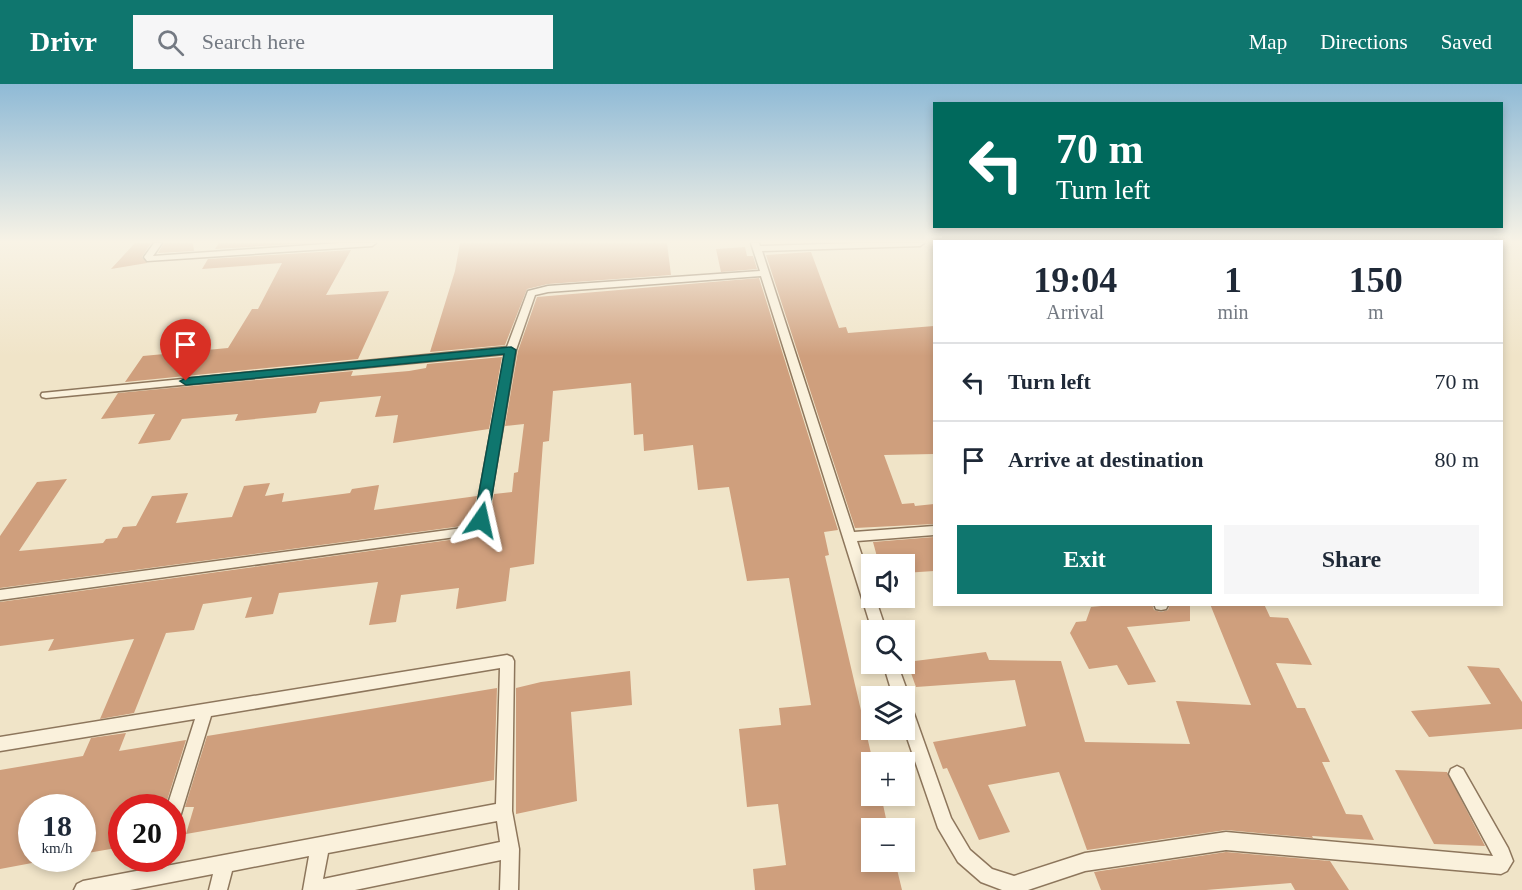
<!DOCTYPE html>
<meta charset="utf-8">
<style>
:root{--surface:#fff;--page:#f6f6f7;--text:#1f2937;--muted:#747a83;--line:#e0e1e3;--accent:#0f766e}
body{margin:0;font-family:Georgia,serif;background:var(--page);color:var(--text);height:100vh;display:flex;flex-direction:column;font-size:22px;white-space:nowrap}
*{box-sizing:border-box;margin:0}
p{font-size:20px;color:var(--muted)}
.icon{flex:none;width:33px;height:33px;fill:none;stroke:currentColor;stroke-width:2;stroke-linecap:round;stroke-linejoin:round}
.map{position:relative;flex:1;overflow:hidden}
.sheet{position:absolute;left:933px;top:156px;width:570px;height:366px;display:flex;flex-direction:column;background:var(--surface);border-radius:0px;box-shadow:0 3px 9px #0003}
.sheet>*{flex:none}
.guide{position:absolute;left:933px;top:18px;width:570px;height:126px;border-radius:0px;box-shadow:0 3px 9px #0003;background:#00695c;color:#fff;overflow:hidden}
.tools{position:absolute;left:861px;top:470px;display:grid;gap:12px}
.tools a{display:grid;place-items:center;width:54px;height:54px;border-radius:0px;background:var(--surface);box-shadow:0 3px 9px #0003;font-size:30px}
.speed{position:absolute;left:18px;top:710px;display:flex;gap:12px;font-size:30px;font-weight:700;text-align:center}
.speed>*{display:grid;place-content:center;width:78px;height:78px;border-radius:50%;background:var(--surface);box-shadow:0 3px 9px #0003;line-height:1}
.speed small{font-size:15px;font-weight:400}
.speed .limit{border:9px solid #d22;background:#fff;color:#111}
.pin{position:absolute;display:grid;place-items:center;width:51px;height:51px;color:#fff;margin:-62px -26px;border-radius:50% 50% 50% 0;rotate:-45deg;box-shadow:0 0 6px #0007}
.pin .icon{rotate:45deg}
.me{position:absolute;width:66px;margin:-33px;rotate:11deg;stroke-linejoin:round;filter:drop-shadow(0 0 4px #0008)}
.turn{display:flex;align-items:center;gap:21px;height:126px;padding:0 24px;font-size:27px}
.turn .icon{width:78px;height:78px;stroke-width:2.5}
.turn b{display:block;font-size:42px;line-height:51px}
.eta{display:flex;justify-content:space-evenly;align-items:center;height:102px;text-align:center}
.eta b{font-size:36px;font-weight:800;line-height:42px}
.primary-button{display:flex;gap:12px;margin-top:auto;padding:12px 24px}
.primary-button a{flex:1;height:69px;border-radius:0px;background:var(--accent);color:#fff;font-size:24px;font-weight:800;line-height:69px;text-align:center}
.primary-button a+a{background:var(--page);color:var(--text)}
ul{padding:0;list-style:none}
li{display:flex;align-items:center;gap:18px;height:78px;padding:0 24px;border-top:2px solid var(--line)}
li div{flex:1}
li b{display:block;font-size:22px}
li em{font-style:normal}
header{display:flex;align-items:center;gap:36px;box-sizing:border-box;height:84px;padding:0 30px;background:var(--accent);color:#fff}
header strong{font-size:28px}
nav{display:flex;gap:33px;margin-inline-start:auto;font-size:21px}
.search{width:420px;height:54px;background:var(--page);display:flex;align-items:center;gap:15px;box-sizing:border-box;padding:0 21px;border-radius:0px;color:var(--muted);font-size:22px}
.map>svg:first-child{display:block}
.building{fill:#cf9f7d}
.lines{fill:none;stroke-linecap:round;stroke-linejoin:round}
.lane-casing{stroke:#8d765c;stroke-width:3}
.lane{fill:#faf1dc;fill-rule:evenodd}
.route{fill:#0f766e;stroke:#0a4d48;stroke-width:1.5}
</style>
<header>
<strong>Drivr</strong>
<div class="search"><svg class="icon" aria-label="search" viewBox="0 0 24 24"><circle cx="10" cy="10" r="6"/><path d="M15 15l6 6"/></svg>Search here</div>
<nav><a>Map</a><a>Directions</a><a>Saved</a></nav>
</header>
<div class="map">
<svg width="1522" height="806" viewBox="0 0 1522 806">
<rect width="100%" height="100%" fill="#f0e4c8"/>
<!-- building -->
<g class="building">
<polygon points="135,159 151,159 142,173 147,179 111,185"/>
<polygon points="164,159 193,159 194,167 158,169"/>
<polygon points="219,159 311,159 215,165"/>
<polygon points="460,159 667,159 671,191 548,200 527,205 505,261 430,268 455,187"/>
<polygon points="745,163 747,172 753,172 757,185 721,188 716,165"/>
<polygon points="351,166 326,211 389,207 358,275 125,298 143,272 228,264 252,225 258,225 282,179 202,185 208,175"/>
<polygon points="811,168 839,244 846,243 848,249 934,242 934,370 884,371 902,420 914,419 915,422 934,420 934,440 855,444 766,171"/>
<polygon points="759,194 838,446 824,448 829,471 825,472 873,678 872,678 872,711 881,711 888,744 872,744 872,777 895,777 902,806 755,806 753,785 786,781 778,720 747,723 739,645 781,641 779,624 811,621 789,494 747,497 729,403 698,406 693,361 644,367 643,350 634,351 631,299 553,307 549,357 543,358 534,480 510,484 506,517 456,525 459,504 401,511 396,538 369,541 378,498 279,509 273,530 245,534 252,513 203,520 194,546 166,549 134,629 100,635 134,555 48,567 54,555 0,562 0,518 471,453 489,436 494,410 512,408 514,389 518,388 524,340 505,342 518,267 537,213"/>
<polygon points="502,273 489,345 393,359 398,331 375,333 381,312 320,318 316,329 235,337 238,330 182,335 170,356 138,360 155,330 101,335 118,309 353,287 351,292 409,287 426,284 427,280"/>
<polygon points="67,395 19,467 103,459 106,455 117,454 123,443 136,442 152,412 188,409 176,439 232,433 244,402 270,399 265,412 284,409 282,418 350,409 352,405 379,401 374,426 477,412 473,433 462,442 0,504 0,452 37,398"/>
<polygon points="934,453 934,487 904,489 904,480 879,480 873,458"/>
<polygon points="1121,520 1152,520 1154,526 1161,528 1168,526 1170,520 1190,520 1190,537 1127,543 1156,598 1128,601 1117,581 1089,585 1070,549 1076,538 1086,537 1091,523"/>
<polygon points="1210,520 1264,520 1270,533 1288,534 1312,581 1276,579 1297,624 1305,624 1330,678 1322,678 1346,730 1362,731 1374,756 1312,752 1313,754 1226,746 1087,766 1059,688 988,701 1010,748 979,756 947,684 943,685 933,658 1026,642 1015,596 916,603 907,578 986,568 989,576 1061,577 1085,658 1190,660 1176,617 1251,621"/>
<polygon points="1467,582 1499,584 1522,618 1522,645 1429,653 1411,627 1491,620"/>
<polygon points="630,587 632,621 571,628 577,717 516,730 516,604 541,598"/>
<polygon points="497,604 494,696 186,750 194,723 185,723 207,652"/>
<polygon points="126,649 119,667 186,656 165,723 122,723 122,763 82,770 82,723 32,723 32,779 0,785 0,686 83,672 91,654"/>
<polygon points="1395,686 1447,688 1485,762 1434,760"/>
<polygon points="1226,768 1330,777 1349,806 1295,806 1291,799 1206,806 1101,806 1094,788"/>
</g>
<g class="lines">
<!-- lane casing -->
<g class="lane-casing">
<g id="lane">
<polygon points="154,159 162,159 153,172 340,159 376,159 372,162 147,177 144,173"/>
<polygon points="751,159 759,159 760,162 858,159 924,159 920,162 762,167 854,448 934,442 934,451 857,457 872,502 872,513 875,513 886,546 872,546 761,192 548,208 535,211 516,266 487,436 470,451 0,516 0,506 463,444 475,434 505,270 46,314 42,313 41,311 42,309 507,263 528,207 548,202 760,187"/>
<polygon points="1154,520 1168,520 1168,521 1166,525 1161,526 1156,525"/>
<path d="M507 571 512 573 514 577 512 727 519 765 518 806H500L501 776 355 806H303L309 772 232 787 227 806H209L213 790 130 806H74L77 800 83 797 147 785 151 774H169L166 782 496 720 500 584 211 632 180 733 178 739 172 741V723H167L195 635 0 667V653ZM497 737 500 758 323 795 328 769Z"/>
<polygon points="883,579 897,579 909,612 906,617 904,617 904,612 893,612"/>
<polygon points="904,617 909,619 912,624 951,734 970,766 992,785 1014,792 1085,769 1226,748 1493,772 1449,690 1451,685 1457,682 1463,685 1508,764 1513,777 1507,787 1501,790 1226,766 1085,787 1028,806 1002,806 981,798 958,778 938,744 904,645"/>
</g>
</g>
<!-- lane -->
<use href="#lane" class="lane"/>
</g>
<!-- sky -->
<linearGradient id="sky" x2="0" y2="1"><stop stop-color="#8fbad6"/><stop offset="0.58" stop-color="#f8f3e6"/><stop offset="1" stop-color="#f8f3e6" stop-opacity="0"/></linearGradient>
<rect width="1522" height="272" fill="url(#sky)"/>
<!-- route -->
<polygon class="route" points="511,263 516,266 488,436 481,441 474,436 504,270 186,301 180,297 186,294"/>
</svg>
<div class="tools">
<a><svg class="icon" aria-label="sound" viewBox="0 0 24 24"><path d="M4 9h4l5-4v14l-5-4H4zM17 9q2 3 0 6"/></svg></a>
<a><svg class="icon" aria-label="search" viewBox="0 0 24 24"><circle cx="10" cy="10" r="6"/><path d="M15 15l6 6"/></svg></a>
<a><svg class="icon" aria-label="layers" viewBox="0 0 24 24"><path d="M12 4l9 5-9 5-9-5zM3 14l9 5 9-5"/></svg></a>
<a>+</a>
<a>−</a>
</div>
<div class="speed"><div>18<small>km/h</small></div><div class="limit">20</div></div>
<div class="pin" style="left:186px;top:297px;background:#d93025"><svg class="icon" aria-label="arrive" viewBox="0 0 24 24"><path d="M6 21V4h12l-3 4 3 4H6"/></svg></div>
<svg class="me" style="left:481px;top:436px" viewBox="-20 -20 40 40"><path d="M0-17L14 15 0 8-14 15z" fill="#0f766e" stroke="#fff" stroke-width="4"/></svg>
<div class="guide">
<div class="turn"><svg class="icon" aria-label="left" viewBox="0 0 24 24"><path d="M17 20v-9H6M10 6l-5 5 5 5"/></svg><div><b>70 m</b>Turn left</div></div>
</div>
<section class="sheet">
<div class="eta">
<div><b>19:04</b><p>Arrival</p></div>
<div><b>1</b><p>min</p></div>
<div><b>150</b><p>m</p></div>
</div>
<ul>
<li><svg class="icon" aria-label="left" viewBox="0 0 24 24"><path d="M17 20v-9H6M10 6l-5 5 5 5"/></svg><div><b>Turn left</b></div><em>70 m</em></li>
<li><svg class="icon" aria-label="arrive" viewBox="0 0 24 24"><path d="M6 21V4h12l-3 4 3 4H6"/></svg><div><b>Arrive at destination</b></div><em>80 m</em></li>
</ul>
<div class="primary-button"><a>Exit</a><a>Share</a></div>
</section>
</div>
